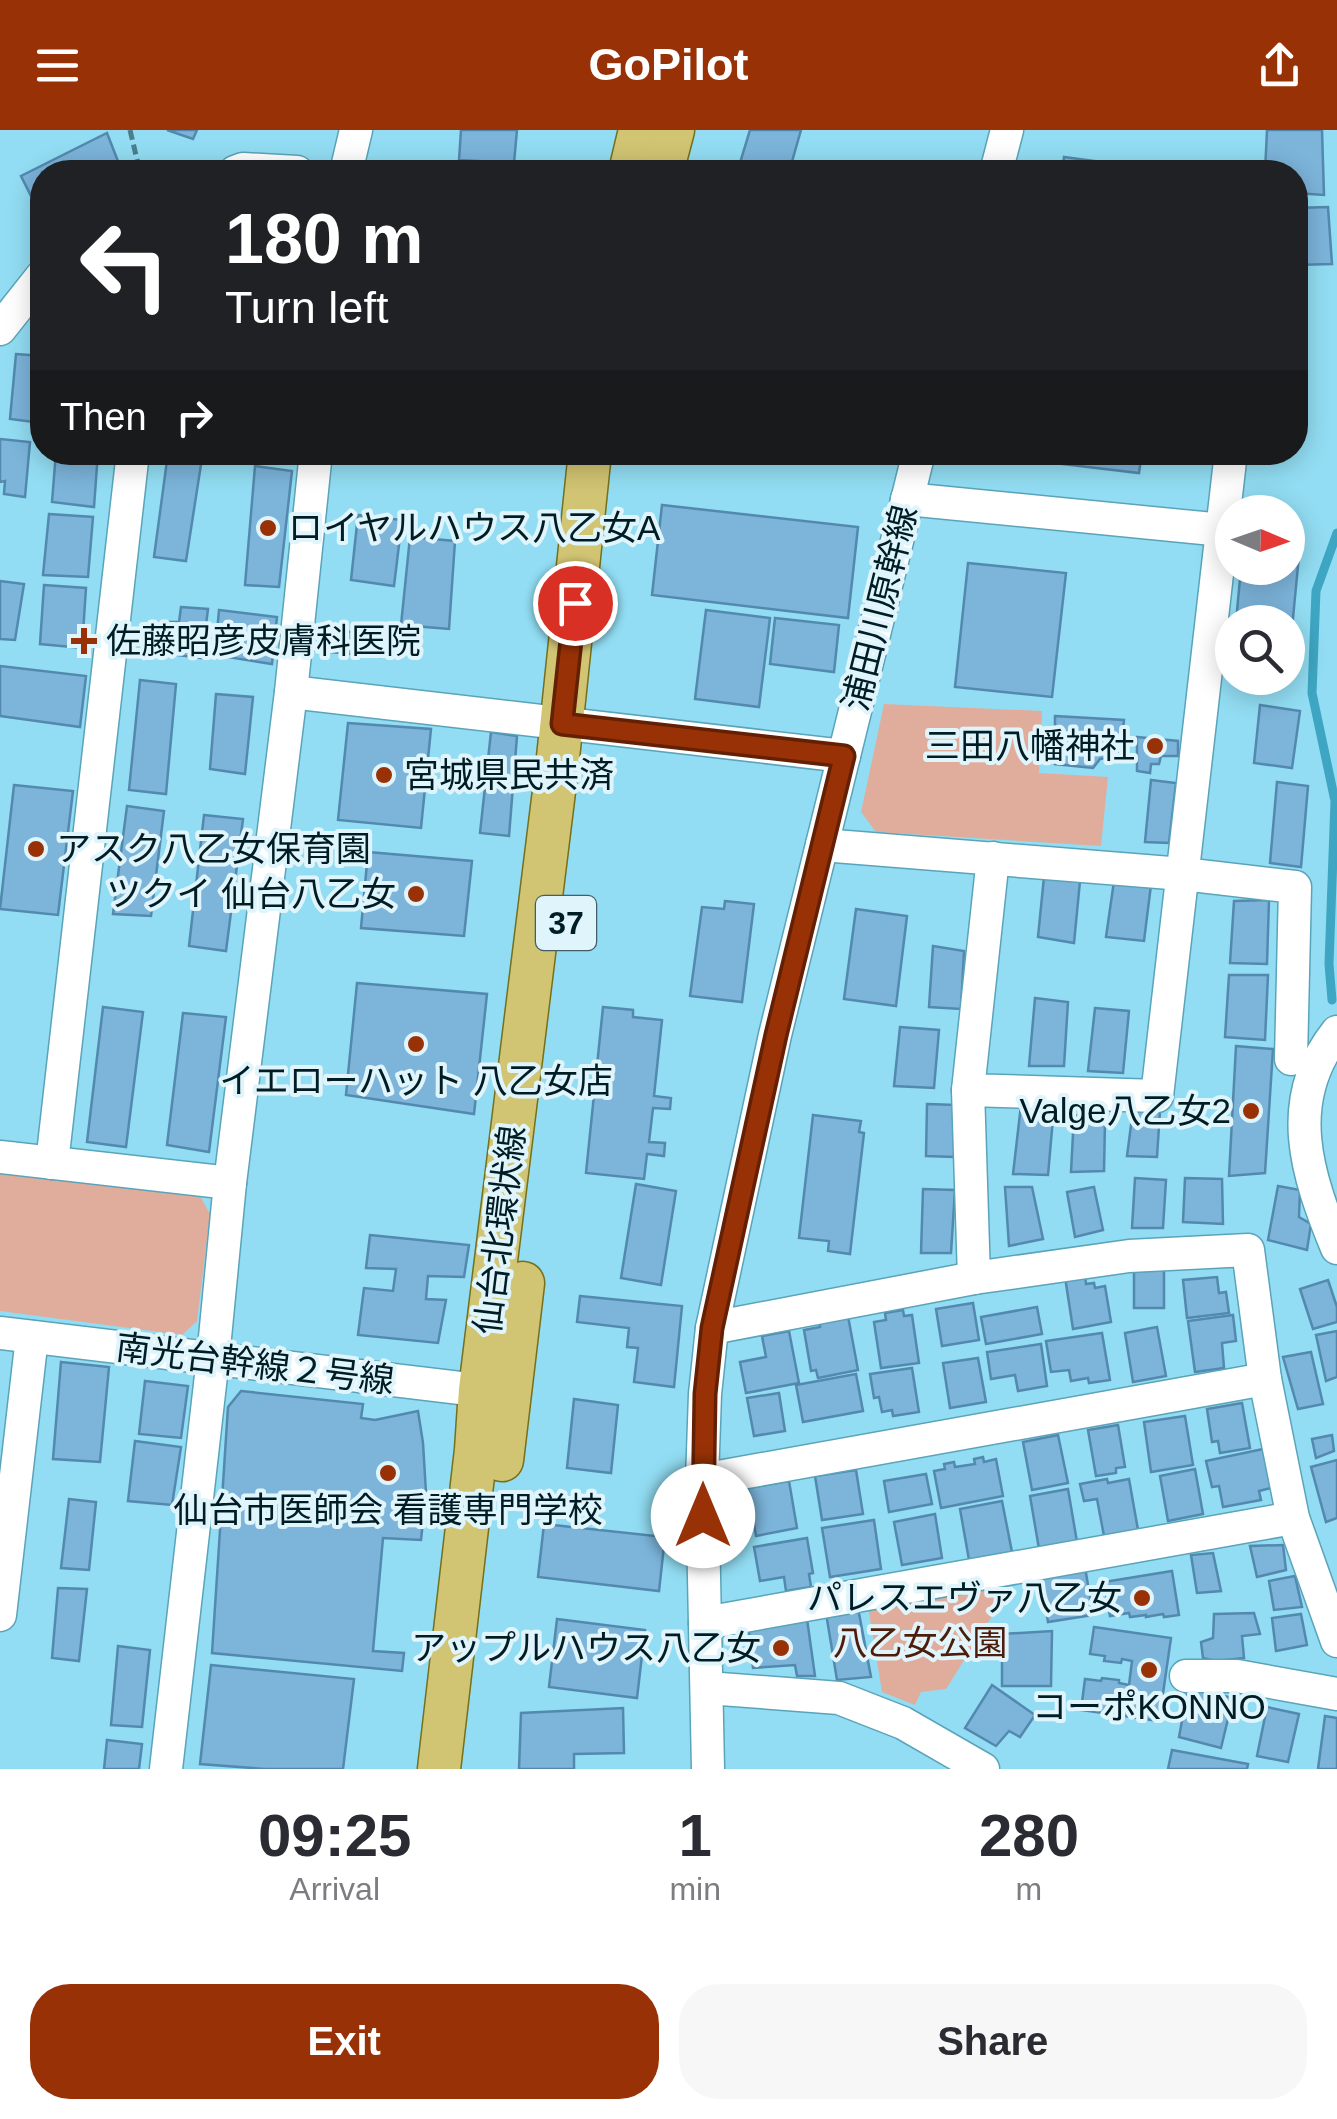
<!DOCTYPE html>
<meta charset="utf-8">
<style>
:root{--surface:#fff;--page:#f7f7f7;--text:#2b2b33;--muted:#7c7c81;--accent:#983206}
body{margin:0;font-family:Arial,"Noto Sans JP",sans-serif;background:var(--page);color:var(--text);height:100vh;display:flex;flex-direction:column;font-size:38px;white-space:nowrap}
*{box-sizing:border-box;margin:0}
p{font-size:32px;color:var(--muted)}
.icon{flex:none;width:55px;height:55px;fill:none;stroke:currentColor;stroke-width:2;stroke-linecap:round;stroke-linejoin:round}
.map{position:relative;height:1639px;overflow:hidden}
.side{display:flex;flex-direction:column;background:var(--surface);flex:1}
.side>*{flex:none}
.banner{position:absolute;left:30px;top:30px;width:1278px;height:305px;border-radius:40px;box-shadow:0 5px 25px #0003;background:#202124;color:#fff;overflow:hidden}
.needle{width:65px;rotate:92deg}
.fabs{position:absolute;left:1215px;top:365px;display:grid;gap:20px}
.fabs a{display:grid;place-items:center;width:90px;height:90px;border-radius:50%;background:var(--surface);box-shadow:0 5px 25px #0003;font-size:50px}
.pin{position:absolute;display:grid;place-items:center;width:85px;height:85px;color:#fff;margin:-42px;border:5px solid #fff;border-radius:50%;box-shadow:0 2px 10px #0007}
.me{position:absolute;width:110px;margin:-55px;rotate:0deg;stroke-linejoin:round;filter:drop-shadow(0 0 8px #0008)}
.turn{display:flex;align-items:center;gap:35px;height:210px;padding:0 30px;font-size:45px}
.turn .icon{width:130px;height:130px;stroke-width:2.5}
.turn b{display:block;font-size:70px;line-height:85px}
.then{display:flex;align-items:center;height:95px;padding:0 30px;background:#0003;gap:20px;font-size:38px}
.eta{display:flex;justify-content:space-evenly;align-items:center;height:170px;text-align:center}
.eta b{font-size:60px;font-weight:800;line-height:70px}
.button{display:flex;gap:20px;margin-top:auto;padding:20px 30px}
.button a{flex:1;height:115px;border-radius:40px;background:var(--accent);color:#fff;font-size:40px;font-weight:800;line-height:115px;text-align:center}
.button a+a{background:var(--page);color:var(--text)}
header{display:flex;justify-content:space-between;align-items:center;height:130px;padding:0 30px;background:var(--accent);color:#fff;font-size:45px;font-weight:800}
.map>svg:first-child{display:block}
.green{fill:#e0ad9c}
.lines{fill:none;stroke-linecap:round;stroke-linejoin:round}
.stream{stroke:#3ea6c2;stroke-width:9}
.building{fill:#7cb4da;stroke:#5389ae;stroke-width:2.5}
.minor-casing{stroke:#5aa4ba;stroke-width:35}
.major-casing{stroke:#74701b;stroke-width:45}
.path{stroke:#4a7f8e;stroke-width:5;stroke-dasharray:10 5;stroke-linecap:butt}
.minor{stroke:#fff;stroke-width:32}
.major{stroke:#d1c473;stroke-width:42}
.route-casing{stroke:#632004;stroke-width:25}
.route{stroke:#983206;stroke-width:18}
.poi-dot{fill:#983206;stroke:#e0f5fb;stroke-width:4}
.labels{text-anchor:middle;stroke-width:8;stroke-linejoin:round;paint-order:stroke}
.shield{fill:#e0f5fb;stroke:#435e66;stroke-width:2.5}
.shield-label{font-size:32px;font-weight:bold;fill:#001d26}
.poi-label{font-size:35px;fill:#001d26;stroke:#e0f5fb;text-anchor:end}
.street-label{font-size:35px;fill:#001d26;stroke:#e0f5fb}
.park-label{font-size:35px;fill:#4d1c0b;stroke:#e0f5fb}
</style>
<header><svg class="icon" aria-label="menu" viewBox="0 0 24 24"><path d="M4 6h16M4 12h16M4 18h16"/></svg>GoPilot<svg class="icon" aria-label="share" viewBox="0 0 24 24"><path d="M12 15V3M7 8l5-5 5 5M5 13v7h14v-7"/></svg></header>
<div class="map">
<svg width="1337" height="1639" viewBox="0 0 1337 1639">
<rect width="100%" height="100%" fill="#92ddf3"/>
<!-- green -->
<g class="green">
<polygon points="884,574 1042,581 1039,643 1108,647 1101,716 876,702 861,682"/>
<polygon points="0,1043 200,1066 210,1084 197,1191 182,1205 0,1181"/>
<polygon points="990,1453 999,1475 946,1559 921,1562 915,1575 882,1562 868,1476"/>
</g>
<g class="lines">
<!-- stream -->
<polyline class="stream" points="1332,870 1329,834 1335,671 1312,563 1316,461 1337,403"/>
</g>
<!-- building -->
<g class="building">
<polygon points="167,0 197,0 193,9"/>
<polygon points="461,0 517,0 514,33 459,30"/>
<polygon points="750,0 801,0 789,42 770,42 740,33"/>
<polygon points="1267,0 1322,0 1324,65 1295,63 1295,42 1265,42"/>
<polygon points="107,3 121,39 115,42 42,42 42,80 39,82 21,46"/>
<polygon points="1064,27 1147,38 1146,42 1062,42"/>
<polygon points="1328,77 1332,134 1295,135 1295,78"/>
<polygon points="16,224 42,226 42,293 10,289"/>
<polygon points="0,309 30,312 25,367 4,364 5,351 0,352"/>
<polygon points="56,322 98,322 94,377 52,372"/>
<polygon points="451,322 545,322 544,333"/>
<polygon points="1046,322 1142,322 1139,343 1045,332"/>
<polygon points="168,323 202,328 186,431 154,427"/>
<polygon points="255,336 292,341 279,457 245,455"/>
<polygon points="662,375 858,397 848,488 652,465"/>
<polygon points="49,384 93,387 88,447 43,445"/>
<polygon points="358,385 402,390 394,456 351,450"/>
<polygon points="410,407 455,411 449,499 401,495"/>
<polygon points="1288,414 1300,415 1288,540 1288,492 1236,492 1241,438 1288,438"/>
<polygon points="968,433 1066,443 1052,567 955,557"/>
<polygon points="0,451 24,454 15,510 0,509"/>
<polygon points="44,455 86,458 82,518 40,514"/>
<polygon points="181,477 208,479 202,528 169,524 169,492 179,492"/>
<polygon points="219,480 277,487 272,534 215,525"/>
<polygon points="706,480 770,488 759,577 695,569"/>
<polygon points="775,488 839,495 834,542 770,534"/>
<polygon points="313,497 382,506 380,527 309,520"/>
<polygon points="0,536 86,546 80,597 0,586"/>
<polygon points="140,550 176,554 166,664 129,660"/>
<polygon points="216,564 253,567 245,644 210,639"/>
<polygon points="1260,575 1300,581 1292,638 1254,633"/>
<polygon points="1055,586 1124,590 1120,626 1100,629 1093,638 1055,634"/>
<polygon points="348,593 431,599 421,698 338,690"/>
<polygon points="491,602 517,606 509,706 480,703"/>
<polygon points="1137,607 1178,611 1178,626 1161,626 1159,634 1151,634 1150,643 1137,641"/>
<polygon points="1151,650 1176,653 1169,713 1145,712"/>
<polygon points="1277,652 1308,656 1301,737 1270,733"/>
<polygon points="14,655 73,661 58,785 0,779"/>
<polygon points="127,676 164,681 151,786 113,784"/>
<polygon points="204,685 243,689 226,821 189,816"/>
<polygon points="368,722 472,731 464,806 361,798"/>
<polygon points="1044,747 1080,751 1074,813 1038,807"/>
<polygon points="1114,751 1151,755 1144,811 1106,807"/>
<polygon points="1269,770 1267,834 1230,833 1234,771"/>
<polygon points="725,771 754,774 742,872 690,866 702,777 724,779"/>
<polygon points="856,779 907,786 896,876 844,869"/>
<polygon points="933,816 964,821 961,879 929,877"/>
<polygon points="1229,845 1268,845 1265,910 1225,907"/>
<polygon points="357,853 487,864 474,984 346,965"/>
<polygon points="1035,868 1068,872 1064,936 1029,936"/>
<polygon points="103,877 143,882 126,1017 87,1012"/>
<polygon points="603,877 633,880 633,887 662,890 654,966 671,968 670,979 653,978 649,1012 665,1013 664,1026 647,1024 644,1049 586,1043"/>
<polygon points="1095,878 1129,881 1123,943 1088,941"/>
<polygon points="183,883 226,887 209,1022 167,1015"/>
<polygon points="900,897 939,900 934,958 894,956"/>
<polygon points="1236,916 1273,919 1265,1043 1229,1046"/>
<polygon points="927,974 956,975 954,1027 926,1026"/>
<polygon points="1021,975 1054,977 1048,1045 1013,1044"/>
<polygon points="1133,980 1160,981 1157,1027 1127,1026"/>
<polygon points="813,985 861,991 859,1002 864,1003 850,1124 828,1121 829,1111 799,1108"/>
<polygon points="1074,985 1105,991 1104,1041 1071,1042"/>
<polygon points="1135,1048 1166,1050 1163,1098 1132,1098"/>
<polygon points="1185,1048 1222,1049 1223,1094 1183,1092"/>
<polygon points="636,1054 676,1061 661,1155 621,1148"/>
<polygon points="1278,1056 1300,1060 1299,1087 1311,1094 1307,1120 1268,1110"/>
<polygon points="1005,1057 1032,1057 1043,1109 1009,1116"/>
<polygon points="1094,1057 1103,1100 1075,1107 1067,1062"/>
<polygon points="923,1059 955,1060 951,1123 921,1123"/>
<polygon points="370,1105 469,1115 464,1147 428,1146 426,1169 446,1170 438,1213 358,1205 364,1158 393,1161 396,1139 366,1138"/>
<rect x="1134" y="1138" width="30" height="40"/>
<polygon points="1085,1144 1086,1154 1094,1153 1095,1158 1105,1156 1111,1192 1073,1199 1065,1147"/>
<polygon points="1217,1147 1219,1163 1226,1162 1229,1183 1187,1188 1183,1150"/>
<polygon points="1328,1150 1337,1177 1337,1192 1313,1199 1300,1159"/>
<polygon points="580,1166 682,1176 674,1257 634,1252 638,1218 627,1217 629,1198 577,1192"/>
<polygon points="973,1173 979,1210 942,1216 936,1179"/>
<polygon points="1037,1177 1042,1204 986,1214 981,1187"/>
<polygon points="903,1180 904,1186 912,1185 919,1233 881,1238 874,1192 886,1190 885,1183"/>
<polygon points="1233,1185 1236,1211 1222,1213 1224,1238 1195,1242 1188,1191"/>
<polygon points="848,1186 858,1240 818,1248 816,1240 811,1241 804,1200 820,1197 820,1191"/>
<polygon points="1157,1197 1166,1246 1133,1252 1125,1203"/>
<polygon points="789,1201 799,1253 746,1263 740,1232 766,1227 762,1206"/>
<polygon points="1337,1201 1337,1247 1326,1251 1316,1205"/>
<polygon points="1102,1203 1110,1250 1089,1253 1088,1248 1071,1251 1069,1240 1051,1242 1046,1211"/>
<polygon points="1041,1214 1047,1256 1018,1261 1015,1245 991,1249 987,1222"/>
<polygon points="1311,1222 1323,1274 1298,1279 1283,1227"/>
<polygon points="978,1228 986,1272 950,1278 943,1233"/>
<polygon points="61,1232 109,1237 100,1332 53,1329"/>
<polygon points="912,1238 919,1282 893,1286 892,1280 882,1282 879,1267 874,1268 870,1244"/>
<polygon points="856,1244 863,1281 803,1292 796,1255"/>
<polygon points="145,1251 188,1256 181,1308 139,1304"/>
<polygon points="241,1261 363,1274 361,1288 375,1290 418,1281 423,1313 426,1363 421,1410 383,1408 373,1521 404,1523 402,1541 212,1523 228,1277"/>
<polygon points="779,1263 785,1301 754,1306 747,1268"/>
<polygon points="574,1269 618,1275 611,1343 567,1338"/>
<polygon points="1242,1273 1250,1318 1220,1323 1218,1311 1212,1312 1207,1279"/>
<polygon points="1185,1286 1193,1335 1151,1342 1144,1292"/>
<polygon points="1118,1295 1125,1337 1116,1338 1116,1343 1096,1346 1088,1300"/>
<polygon points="1058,1305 1068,1353 1032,1360 1023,1312"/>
<polygon points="1332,1305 1334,1321 1316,1328 1312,1309"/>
<polygon points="135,1311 181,1317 172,1375 128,1371"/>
<polygon points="1263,1319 1271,1358 1259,1361 1261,1370 1223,1377 1219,1356 1212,1357 1206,1331"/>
<polygon points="983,1327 984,1332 996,1329 1003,1366 941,1378 934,1341 945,1339 944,1334 954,1332 955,1337 975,1334 974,1329"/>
<polygon points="1337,1330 1337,1388 1326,1392 1311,1337"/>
<polygon points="1195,1339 1203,1384 1168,1391 1160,1346"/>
<polygon points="856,1340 863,1384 822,1390 815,1346"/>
<polygon points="926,1344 932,1374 889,1382 884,1351"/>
<polygon points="1107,1349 1108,1353 1129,1349 1138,1400 1104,1406 1097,1369 1084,1371 1080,1354"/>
<polygon points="789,1351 797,1398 756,1406 748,1358"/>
<polygon points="1068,1359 1077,1412 1039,1419 1030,1366"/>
<polygon points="69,1369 96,1372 89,1440 61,1438"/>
<polygon points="1002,1371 1012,1422 969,1430 960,1379"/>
<polygon points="935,1384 942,1428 902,1435 894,1392"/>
<polygon points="874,1390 881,1439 830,1447 822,1398"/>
<polygon points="544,1394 665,1407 659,1461 538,1447"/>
<polygon points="807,1408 813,1443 809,1444 811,1457 786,1461 784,1447 760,1451 754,1417"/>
<polygon points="1283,1415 1286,1440 1257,1447 1250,1416"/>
<polygon points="1213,1423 1221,1461 1197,1463 1191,1425"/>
<polygon points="1085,1437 1093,1485 1048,1492 1040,1442"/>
<polygon points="1172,1441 1179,1485 1164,1487 1163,1484 1146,1487 1146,1485 1130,1487 1129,1483 1110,1486 1104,1452"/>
<polygon points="1295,1446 1302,1477 1274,1480 1269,1451"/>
<polygon points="58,1458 87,1459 79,1531 52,1528"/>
<polygon points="858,1478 871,1547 837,1550 826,1483"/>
<polygon points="1254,1483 1260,1504 1242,1506 1244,1528 1216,1531 1203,1528 1201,1512 1213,1508 1214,1484"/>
<polygon points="1301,1484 1307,1515 1276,1521 1272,1488"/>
<polygon points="557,1489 645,1500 637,1568 549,1557"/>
<polygon points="807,1489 815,1546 797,1546 795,1535 753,1538 749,1501"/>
<polygon points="1094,1497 1171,1508 1159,1591 1081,1580 1085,1549 1101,1551 1102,1548 1119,1550 1119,1553 1129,1555 1132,1531 1122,1529 1121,1533 1104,1531 1105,1526 1090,1524"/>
<polygon points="1052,1501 1051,1556 1002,1556 1002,1504"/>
<polygon points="118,1516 150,1520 142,1597 111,1595"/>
<polygon points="211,1535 354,1549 343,1639 265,1639 200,1634"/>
<polygon points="992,1555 1035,1585 1020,1607 1009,1601 996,1616 965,1598"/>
<polygon points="1188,1558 1233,1568 1221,1618 1179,1607"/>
<polygon points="1267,1577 1299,1584 1288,1632 1257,1626"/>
<polygon points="623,1578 624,1623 574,1624 574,1639 519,1639 521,1583"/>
<polygon points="1325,1586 1337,1588 1337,1639 1318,1639"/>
<polygon points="107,1610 142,1614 139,1639 104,1639"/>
<polygon points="1172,1620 1248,1634 1247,1639 1168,1639"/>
</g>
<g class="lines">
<!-- minor casing -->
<g class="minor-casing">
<g id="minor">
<polyline points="235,42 243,39 297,42"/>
<polyline points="346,42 356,0"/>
<polyline points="996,42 1007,0"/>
<polyline points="0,199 42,146"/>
<polyline points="907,369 1223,400"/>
<polyline points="291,562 844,626"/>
<polyline points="822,715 1183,744 1295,757 1291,929"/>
<polyline points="993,728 968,960 1157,966 1231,322"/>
<path d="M1337 902C1282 971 1307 1045 1337 1118"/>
<polyline points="968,960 974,1148"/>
<polyline points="0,1027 230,1053"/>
<polyline points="52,1033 133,322"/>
<polyline points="712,1198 974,1148 1129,1126 1248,1120 1265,1249 1293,1388 1337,1511"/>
<polyline points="0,1203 502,1263"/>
<polyline points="702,1350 1265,1249"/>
<polyline points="0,1485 32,1207"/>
<polyline points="705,1493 1293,1388"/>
<polyline points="1186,1546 1237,1546 1337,1564"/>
<polyline points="707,1558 839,1568 903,1593 983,1639"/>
<polyline points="166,1639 213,1228 230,1053 291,562 316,322"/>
<polyline points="708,1639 702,1350 705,1264 712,1198 775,905 919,322"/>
</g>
</g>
<!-- major casing -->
<g class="major-casing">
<g id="major">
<polyline points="630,42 640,0"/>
<polyline points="662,42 673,0"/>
<polyline points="502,1330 523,1153"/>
<polyline points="439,1639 476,1320 480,1260 557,637 590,322"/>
</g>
</g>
<!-- path -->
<polyline class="path" points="130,0 140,42"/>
<!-- minor -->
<use href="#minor" class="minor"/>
<!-- major -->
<use href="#major" class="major"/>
</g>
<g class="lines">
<!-- route casing -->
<g class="route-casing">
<polyline id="route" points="575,473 562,594 844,626 776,905 712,1198 705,1264 703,1386"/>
</g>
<!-- route -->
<use href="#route" class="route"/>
</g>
<!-- markers -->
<g class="poi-dot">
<circle cx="268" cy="398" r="10"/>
<path d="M79 496h10v10h10v10h-10v10h-10v-10h-10v-10h10z"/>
<circle cx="1155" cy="616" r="10"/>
<circle cx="384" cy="645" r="10"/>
<circle cx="36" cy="719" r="10"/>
<circle cx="416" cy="764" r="10"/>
<circle cx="416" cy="914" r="10"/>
<circle cx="1251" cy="981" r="10"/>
<circle cx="388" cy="1343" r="10"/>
<circle cx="1142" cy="1468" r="10"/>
<circle cx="781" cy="1518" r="10"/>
<circle cx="1149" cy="1540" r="10"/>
</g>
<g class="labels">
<!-- shield labels -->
<rect class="shield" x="536" y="766" width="60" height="54" rx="8"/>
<g class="shield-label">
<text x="566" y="804">37</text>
</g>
<!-- poi labels -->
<g class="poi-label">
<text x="288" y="410" text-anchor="start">ロイヤルハウス八乙女A</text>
<text x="106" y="523" text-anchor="start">佐藤昭彦皮膚科医院</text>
<text x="1135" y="628">三田八幡神社</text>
<text x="404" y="657" text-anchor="start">宮城県民共済</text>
<text x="56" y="731" text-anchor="start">アスク八乙女保育園</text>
<text x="396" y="776">ツクイ 仙台八乙女</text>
<text x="416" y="963" text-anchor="middle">イエローハット 八乙女店</text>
<text x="1231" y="993">Valge八乙女2</text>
<text x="388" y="1392" text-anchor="middle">仙台市医師会 看護専門学校</text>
<text x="1122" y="1480">パレスエヴァ八乙女</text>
<text x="761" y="1530">アップルハウス八乙女</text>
<text x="1149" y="1589" text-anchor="middle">コーポKONNO</text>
</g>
<!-- street labels -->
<g class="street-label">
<text transform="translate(880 478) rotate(-76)" y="12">浦田川原幹線</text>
<text transform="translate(500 1100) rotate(-83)" y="12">仙台北環状線</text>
<text transform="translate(255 1234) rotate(7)" y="12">南光台幹線２号線</text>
</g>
<!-- park labels -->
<g class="park-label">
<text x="920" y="1525">八乙女公園</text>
</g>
</g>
</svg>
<div class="fabs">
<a><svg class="needle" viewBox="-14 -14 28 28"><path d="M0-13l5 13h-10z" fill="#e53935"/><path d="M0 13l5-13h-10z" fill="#7c7c81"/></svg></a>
<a><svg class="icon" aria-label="search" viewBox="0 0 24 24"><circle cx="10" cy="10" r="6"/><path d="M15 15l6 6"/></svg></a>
</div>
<div class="pin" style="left:575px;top:473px;background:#d93025"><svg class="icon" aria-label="arrive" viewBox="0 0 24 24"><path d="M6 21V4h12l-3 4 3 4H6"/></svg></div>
<svg class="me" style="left:703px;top:1386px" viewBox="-20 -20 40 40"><circle r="19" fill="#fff"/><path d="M0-13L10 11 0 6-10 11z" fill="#983206"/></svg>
<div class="banner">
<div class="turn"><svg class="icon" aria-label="left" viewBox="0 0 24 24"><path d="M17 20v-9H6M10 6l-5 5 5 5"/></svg><div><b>180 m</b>Turn left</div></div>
<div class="then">Then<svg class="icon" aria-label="right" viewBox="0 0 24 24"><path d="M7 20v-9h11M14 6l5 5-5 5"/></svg></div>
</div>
</div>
<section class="side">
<div class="eta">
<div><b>09:25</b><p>Arrival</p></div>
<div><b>1</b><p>min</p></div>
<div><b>280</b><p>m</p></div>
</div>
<div class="button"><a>Exit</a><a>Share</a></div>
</section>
